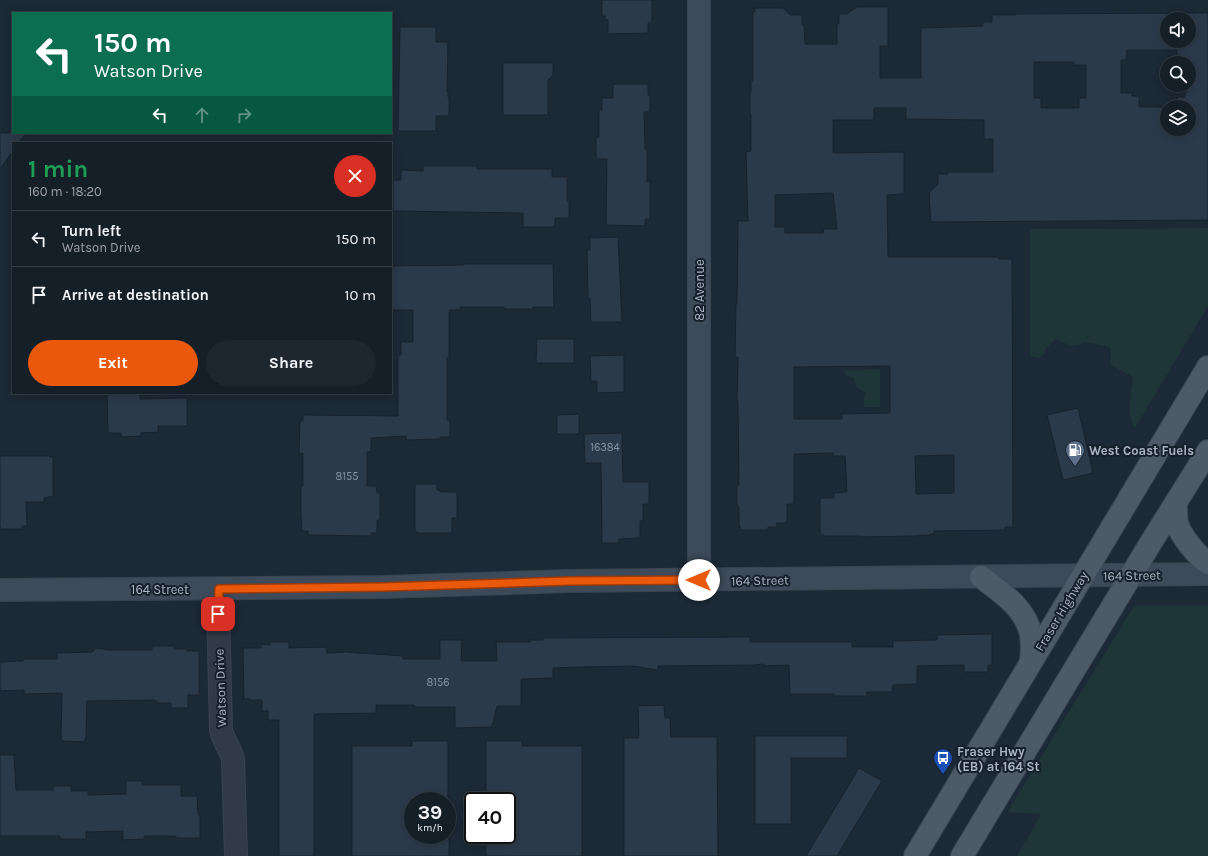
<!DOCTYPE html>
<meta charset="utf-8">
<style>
:root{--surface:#151f28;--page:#1e2730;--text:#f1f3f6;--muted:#9da2a8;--line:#343d45;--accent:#ea580c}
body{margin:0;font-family:Karla,sans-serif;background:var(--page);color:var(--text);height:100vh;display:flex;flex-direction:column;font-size:15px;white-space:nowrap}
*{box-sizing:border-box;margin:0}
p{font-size:13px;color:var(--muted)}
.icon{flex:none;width:22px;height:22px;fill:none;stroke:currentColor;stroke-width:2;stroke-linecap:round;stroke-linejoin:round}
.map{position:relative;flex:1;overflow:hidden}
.sheet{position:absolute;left:12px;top:142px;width:380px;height:252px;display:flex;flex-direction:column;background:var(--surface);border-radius:0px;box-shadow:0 2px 10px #0003,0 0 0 1px var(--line)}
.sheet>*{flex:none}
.banner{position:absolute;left:12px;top:12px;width:380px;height:122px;border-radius:0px;box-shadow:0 2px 10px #0003,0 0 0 1px var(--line);background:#0b6e4f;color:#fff;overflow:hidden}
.controls{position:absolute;left:1160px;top:12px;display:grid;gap:8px}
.controls a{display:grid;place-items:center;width:36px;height:36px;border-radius:50%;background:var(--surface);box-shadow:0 2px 10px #0003,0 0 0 1px var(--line);font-size:20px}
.speed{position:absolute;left:404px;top:792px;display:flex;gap:8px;font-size:20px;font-weight:700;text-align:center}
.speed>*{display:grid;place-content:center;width:52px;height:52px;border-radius:50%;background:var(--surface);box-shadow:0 2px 10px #0003,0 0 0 1px var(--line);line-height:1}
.speed small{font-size:10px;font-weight:400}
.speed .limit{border:2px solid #111;border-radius:6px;background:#fff;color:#111}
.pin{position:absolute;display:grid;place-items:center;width:34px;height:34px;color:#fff;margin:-17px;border-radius:8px;box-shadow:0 2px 6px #0006}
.me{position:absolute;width:44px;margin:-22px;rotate:270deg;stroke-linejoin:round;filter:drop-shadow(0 0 3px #0008)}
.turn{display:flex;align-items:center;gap:14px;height:84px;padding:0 16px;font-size:18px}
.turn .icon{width:52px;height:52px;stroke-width:2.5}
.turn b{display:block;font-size:28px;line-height:34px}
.lanes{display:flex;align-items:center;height:38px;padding:0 16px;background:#0003;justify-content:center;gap:20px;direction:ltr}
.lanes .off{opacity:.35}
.round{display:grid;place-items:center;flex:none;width:42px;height:42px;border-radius:21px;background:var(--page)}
.headline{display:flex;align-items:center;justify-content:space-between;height:68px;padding:0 16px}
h1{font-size:24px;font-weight:700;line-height:30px;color:#1e9e55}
.button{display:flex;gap:8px;margin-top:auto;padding:8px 16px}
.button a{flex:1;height:46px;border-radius:24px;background:var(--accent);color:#fff;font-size:16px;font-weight:700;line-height:46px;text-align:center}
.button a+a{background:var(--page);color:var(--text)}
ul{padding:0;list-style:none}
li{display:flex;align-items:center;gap:12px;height:56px;padding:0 16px;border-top:1px solid var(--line)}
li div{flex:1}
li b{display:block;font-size:15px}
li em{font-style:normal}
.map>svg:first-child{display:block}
.green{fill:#1e3637}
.building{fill:#2b3a4b;stroke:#18222d;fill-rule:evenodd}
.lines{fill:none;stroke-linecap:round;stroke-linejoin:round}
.street-casing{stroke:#394450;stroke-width:24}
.secondary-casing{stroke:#394450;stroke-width:24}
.primary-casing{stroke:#394450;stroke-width:24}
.street{stroke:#303b47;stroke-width:22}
.secondary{stroke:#3d4a5a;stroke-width:22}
.primary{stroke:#4d5a67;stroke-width:22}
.route-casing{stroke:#983908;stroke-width:10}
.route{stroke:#ea580c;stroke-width:7}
.labels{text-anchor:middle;stroke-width:4;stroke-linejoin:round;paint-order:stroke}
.number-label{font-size:11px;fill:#8895a5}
.street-label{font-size:13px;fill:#a9b5c5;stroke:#16202b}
.poi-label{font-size:13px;font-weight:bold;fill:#a9b5c5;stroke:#16202b;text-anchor:start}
</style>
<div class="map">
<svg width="1208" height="856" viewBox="0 0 1208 856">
<rect width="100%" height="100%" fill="#1c2936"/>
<!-- green -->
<g class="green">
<path d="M1208 228V306L1135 428C1126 414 1131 393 1133 377L1111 365C1110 358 1112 353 1110 347L1085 342 1078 345 1071 346 1056 339 1047 347 1044 353 1039 358 1030 356V229Z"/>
<polygon points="880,369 880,407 864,407 864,398 865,392 857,388 853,377 847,376 845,375 845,370"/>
<polygon points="1134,606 1208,606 1208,856 1017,856 1041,814 1007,812"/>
</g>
<!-- building -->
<g class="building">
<polygon points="602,0 652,0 652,23 648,23 648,33 608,34 608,20 605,20 605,16 602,16"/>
<path d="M857 7H888V46H880V78H921V28L983 26V22H992V15H1016V14L1208 13V220L931 222 929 193 938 184V174H948V172H993V139H984V120L906 119V108H874V120H833V153L904 152V194L887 195 888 257H999V259H1012L1013 527H1005V530L934 531V534H930V535L911 536 861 537V536H824V535H820V498H834V493L847 492 845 456H833V453L794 454V504H787V523H776L777 527H768V530H740V526H739V507L737 505V485H739L738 401H737L738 357H735L736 304H737L738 221H748L746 152 751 151V114H750V92H751V81H753V12H755V8H783L790 15H802V25H804L805 44H837V24H839V14H847ZM1167 19H1189V41H1167ZM1127 50H1177V60H1184V63H1189V85H1186L1187 92H1185V97H1177L1178 107H1139V96H1132V93H1121V60H1126ZM1034 62H1074V65H1086V98H1079V108H1041V98H1034ZM1167 107H1189V129H1167ZM833 193 837 229H824L823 233H785V227H775V195ZM890 366V413L842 414V419H794V367ZM954 455V493L916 494 915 456Z"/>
<polygon points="400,27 436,27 436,42 448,42 447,92 448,92 448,97 449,97 449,113 448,116 436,116 436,131 398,131"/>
<polygon points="503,63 553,63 553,75 548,80 548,115 503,115"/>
<polygon points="613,84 648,84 648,95 650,95 650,112 644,112 645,149 647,149 647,182 650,182 650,219 645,219 645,226 606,225 607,159 596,159 596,137 599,137 599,110 602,110 602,98 613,98"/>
<polygon points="0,133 26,133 19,143 13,143 13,151 0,169"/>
<polygon points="423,166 477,166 477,169 552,169 552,177 567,177 567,201 569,201 569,218 555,218 555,227 523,227 523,213 393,211 393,180 401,180 401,170 423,171"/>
<polygon points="618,237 622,322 591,322 590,298 588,298 587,250 590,250 590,238"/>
<polygon points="464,264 553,264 554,307 533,307 533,309 504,309 504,307 460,307 460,310 449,310 449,358 447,358 447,420 450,420 450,437 440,437 440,439 406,440 406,436 371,438 371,452 367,452 367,486 376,486 377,493 380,493 380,520 377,520 377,533 371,533 371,536 308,535 308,531 302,531 301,515 301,486 303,486 303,453 299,453 300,421 303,421 303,415 398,416 398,355 401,355 401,342 413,342 413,310 391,310 391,266 464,265"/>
<polygon points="537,339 574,339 574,363 536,363"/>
<polygon points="624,355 624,392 597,393 597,381 591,381 590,356"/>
<polygon points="107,393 140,393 140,399 187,398 187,426 158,426 158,432 141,433 141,436 121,437 121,433 108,433"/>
<polygon points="1078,408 1093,473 1063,480 1047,415"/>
<polygon points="579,414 579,434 557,434 557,415"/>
<polygon points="622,433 623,482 649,482 649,504 643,504 643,521 640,521 640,538 619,539 619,543 602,543 601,463 585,463 584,434"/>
<polygon points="0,456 49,456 49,457 53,457 53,496 44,498 44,502 26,502 27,526 22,526 22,529 1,529 0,526"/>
<polygon points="415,484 437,484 437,490 440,490 440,492 457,492 457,518 452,518 452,533 417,533 417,532 415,532"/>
<polygon points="992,634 992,665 988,665 988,672 964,672 964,665 917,666 917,684 893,685 892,692 867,692 867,696 833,696 834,694 790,694 789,665 764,666 764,664 755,665 658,666 658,670 633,666 581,667 553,668 553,678 521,679 521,706 497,706 492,727 455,728 455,707 414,707 414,705 376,705 376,713 314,714 314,856 279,856 279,720 268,720 268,711 262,711 262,700 250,700 250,699 244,699 243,648 261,648 261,644 270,645 270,642 289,642 289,648 326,647 327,653 345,652 403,656 403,659 440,659 440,640 462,640 461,661 497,661 496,642 530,642 530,640 543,640 543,638 750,637 750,642 852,642 852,647 893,647 893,641 937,640 937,635"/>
<polygon points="152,646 174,646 174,649 187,649 187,651 199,651 199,695 188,695 188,708 171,708 171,703 157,703 157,701 155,701 155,700 87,701 86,738 85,738 85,742 62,741 61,738 62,693 24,694 24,690 0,691 0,662 23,661 23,659 57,659 57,653 92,652 96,648 104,649 106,650 152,650"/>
<polygon points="664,705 665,718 670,718 671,737 717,737 718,856 624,856 624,738 639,738 638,706"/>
<polygon points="755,736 847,736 847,758 791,758 791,824 755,824"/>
<polygon points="412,741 448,741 448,801 413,801 413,835 449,835 449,856 352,856 352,746 412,746"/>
<polygon points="486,741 522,741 522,746 582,746 582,856 486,856 486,835 507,835 507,801 486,801"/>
<polygon points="0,755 14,755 16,790 53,790 53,786 71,786 71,791 88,791 88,795 126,794 126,781 142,781 142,785 181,785 181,796 197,796 198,815 200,815 200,838 176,838 176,836 144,836 144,839 123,840 123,831 86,832 86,839 60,839 60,836 0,836"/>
<polygon points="859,768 882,781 837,856 806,856"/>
</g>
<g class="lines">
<!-- street casing -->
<g class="street-casing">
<path id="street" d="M219 589 218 606 221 730C223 741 231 748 233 760L236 856"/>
</g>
<!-- secondary casing -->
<g class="secondary-casing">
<g id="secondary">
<polyline points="699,0 699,580"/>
<polyline points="0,590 383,587 569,581 1208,574"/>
</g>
</g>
<!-- primary casing -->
<g class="primary-casing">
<g id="primary">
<path d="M1176 504C1176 510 1176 517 1177 523 1180 535 1198 557 1208 563"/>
<path d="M981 577C1001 592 1026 608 1031 635 1032 643 1032 652 1031 660"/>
<polyline points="915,856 1208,367"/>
<polyline points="962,856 1150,544 1208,451"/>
</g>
</g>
<!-- street -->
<use href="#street" class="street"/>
<!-- secondary -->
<use href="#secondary" class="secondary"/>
<!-- primary -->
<use href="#primary" class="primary"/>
</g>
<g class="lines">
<!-- route casing -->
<g class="route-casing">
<polyline id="route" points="218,614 219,589 383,587 569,581 699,580"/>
</g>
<!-- route -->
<use href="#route" class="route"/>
</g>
<!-- icons -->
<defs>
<g id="fuel-pin" transform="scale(1)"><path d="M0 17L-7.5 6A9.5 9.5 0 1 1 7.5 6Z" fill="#5c6f8a" stroke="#16202b"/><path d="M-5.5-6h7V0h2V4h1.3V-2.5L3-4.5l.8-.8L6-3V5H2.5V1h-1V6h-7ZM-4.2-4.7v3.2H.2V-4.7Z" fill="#fff"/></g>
<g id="bus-pin" transform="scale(1)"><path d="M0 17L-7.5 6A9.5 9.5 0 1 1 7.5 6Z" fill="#1a4fb4" stroke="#16202b"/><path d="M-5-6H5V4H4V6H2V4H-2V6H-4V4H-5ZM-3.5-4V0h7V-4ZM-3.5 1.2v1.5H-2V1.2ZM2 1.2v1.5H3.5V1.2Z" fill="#fff"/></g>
</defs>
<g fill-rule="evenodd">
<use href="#fuel-pin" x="1075" y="450"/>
<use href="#bus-pin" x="943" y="758"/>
</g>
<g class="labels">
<!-- number labels -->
<g class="number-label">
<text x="605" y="451">16384</text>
<text x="347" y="480">8155</text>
<text x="438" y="686">8156</text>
</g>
<!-- street labels -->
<g class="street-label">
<text transform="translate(699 290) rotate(-90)" y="5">82 Avenue</text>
<text transform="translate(1132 575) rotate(-1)" y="5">164 Street</text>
<text transform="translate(760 580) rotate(-1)" y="5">164 Street</text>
<text x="160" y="594">164 Street</text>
<text transform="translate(1061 611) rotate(-59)" y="5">Fraser Highway</text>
<text transform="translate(220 688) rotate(-92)" y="5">Watson Drive</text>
</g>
<!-- poi labels -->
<g class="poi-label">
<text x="1089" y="455">West Coast Fuels</text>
<text x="957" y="756">Fraser Hwy<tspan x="957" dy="15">(EB) at 164 St</tspan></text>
</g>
</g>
</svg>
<div class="controls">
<a><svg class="icon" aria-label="sound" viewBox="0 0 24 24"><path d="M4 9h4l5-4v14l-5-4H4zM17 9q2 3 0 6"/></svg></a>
<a><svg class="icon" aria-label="search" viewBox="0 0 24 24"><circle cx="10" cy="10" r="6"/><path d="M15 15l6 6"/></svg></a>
<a><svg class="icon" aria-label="layers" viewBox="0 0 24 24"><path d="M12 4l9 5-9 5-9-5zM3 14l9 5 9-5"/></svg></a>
</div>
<div class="speed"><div>39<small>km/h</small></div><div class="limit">40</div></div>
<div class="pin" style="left:218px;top:614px;background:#d93025"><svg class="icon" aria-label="arrive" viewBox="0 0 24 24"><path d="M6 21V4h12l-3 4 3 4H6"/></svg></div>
<svg class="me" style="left:699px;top:580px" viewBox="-20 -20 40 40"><circle r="19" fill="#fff"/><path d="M0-13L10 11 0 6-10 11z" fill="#ea580c"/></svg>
<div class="banner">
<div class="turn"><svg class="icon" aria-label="left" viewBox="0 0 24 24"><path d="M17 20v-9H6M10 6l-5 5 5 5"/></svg><div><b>150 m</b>Watson Drive</div></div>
<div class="lanes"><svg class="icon" aria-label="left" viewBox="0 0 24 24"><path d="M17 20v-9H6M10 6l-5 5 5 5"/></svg><svg class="icon off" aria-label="ahead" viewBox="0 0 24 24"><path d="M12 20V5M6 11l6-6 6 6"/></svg><svg class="icon off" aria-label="right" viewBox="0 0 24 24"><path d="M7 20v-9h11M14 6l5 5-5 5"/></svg></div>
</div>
<section class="sheet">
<div class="headline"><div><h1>1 min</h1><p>160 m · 18:20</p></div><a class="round" style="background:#d93025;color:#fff"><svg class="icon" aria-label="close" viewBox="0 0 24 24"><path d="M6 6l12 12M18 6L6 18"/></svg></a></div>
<ul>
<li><svg class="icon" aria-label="left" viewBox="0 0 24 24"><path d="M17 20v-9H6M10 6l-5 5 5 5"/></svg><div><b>Turn left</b><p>Watson Drive</p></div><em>150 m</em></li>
<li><svg class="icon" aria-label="arrive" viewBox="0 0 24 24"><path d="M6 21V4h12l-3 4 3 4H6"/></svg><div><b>Arrive at destination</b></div><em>10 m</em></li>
</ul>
<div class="button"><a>Exit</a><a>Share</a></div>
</section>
</div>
